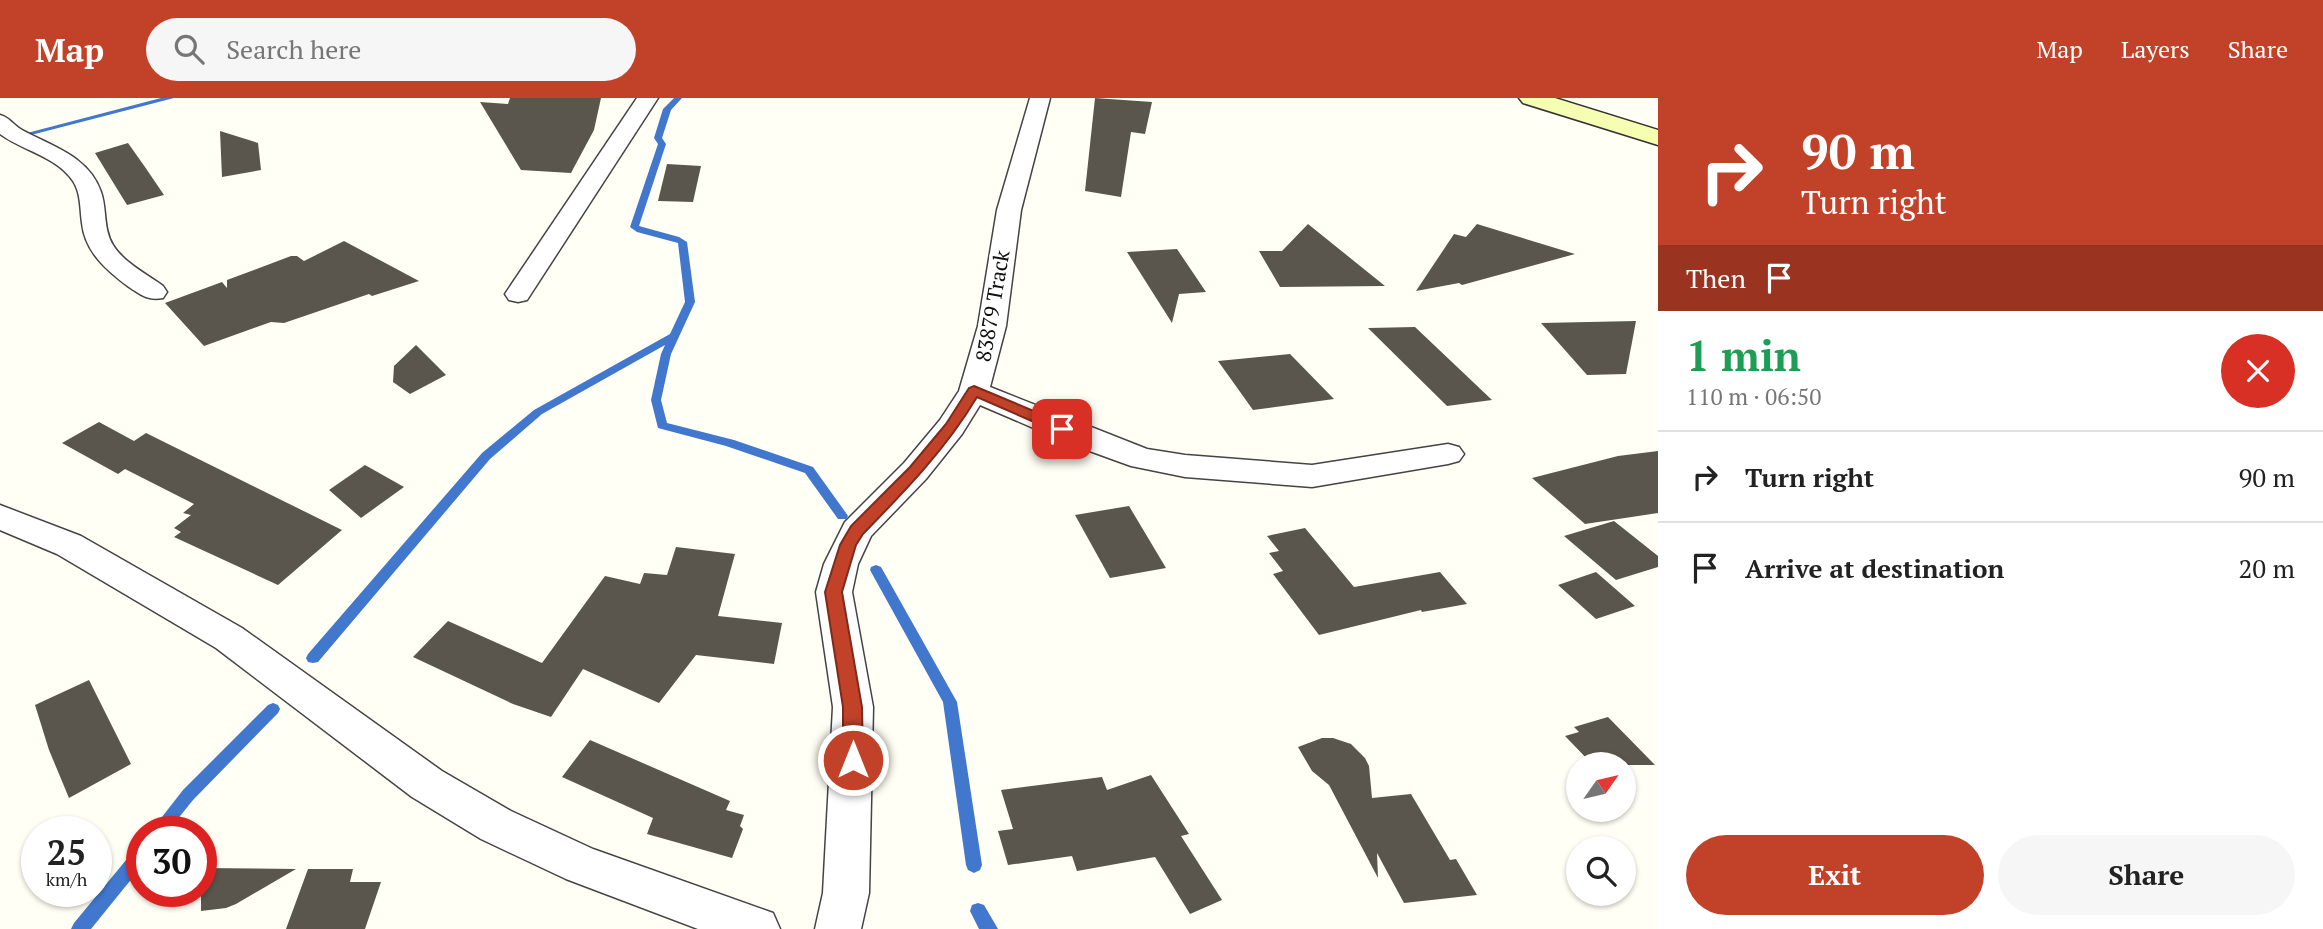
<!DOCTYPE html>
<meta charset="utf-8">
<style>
:root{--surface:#fff;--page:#f6f6f6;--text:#222;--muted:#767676;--line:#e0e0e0;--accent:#c14229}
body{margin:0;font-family:"PT Serif",serif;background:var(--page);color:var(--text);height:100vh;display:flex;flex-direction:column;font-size:26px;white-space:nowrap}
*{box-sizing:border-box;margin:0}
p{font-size:23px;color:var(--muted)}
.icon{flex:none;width:38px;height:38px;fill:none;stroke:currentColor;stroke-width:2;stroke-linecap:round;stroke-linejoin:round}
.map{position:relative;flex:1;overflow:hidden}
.drawer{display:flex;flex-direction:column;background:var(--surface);width:665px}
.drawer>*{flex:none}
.hud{background:#c14229;color:#fff;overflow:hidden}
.needle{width:46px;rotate:56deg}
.tools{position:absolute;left:1566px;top:654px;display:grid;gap:14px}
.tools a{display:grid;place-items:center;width:70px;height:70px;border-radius:50%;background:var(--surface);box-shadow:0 2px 5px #0004;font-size:35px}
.speed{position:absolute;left:21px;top:718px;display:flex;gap:14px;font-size:35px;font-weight:700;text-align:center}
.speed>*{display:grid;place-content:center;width:91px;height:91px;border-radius:50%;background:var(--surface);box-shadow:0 2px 5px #0004;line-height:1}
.speed small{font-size:18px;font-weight:400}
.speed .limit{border:10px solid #d22;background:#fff;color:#111}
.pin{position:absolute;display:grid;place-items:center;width:60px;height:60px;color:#fff;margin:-30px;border-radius:14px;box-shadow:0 4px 10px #0006}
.me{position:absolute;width:77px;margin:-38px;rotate:0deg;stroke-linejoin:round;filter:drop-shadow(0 0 5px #0008)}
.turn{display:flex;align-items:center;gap:24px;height:147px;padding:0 28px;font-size:32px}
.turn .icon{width:91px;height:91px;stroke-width:2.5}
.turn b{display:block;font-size:49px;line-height:60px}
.then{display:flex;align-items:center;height:66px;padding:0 28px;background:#0003;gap:14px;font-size:26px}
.round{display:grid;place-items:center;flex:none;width:74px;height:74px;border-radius:37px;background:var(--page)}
.summary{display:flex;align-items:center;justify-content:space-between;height:119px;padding:0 28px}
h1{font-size:42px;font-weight:700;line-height:52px;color:#1e9e55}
.button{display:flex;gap:14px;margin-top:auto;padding:14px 28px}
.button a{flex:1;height:80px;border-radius:42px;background:var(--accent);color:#fff;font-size:28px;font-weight:700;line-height:80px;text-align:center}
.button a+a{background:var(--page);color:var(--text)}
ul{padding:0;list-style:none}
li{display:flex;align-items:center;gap:21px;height:91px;padding:0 28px;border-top:2px solid var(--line)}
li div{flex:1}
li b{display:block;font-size:26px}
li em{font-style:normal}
header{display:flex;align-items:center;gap:42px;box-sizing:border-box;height:98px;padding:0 35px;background:var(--accent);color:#fff}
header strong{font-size:33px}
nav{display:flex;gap:38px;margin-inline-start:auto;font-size:24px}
.search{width:490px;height:63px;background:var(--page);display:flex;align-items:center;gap:18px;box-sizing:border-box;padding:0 24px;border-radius:38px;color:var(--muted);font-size:26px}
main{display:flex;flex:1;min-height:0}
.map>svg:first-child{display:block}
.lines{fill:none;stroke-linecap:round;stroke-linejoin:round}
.stream{fill:#4177cd;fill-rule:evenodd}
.building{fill:#5a554d}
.minor-casing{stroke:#444;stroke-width:3}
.secondary-casing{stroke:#333;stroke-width:3}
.minor{fill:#fff;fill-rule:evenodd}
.secondary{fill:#f6feb1;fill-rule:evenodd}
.route{fill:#c14229;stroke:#7d2b1b;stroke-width:2}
.labels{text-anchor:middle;stroke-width:7;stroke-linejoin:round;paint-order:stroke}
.street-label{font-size:21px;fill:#111;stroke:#fff}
</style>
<header>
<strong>Map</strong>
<div class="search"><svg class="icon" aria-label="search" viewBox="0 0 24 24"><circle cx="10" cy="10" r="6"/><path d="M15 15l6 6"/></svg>Search here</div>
<nav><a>Map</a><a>Layers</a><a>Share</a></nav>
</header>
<main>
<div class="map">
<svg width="1658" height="831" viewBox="0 0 1658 831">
<rect width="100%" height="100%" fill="#fffff5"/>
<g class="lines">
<!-- stream -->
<g class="stream">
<polygon points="161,0 174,0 31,37 27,35"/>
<polygon points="674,0 682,0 671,12 662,40 666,46 639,128 679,139 687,144 695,204 671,256 661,302 667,325 734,342 813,369 846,415 848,418 846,421 838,421 805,375 726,348 658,330 651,302 661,256 665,247 542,316 490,361 318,564 313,565 308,564 306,560 308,556 482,355 534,312 670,236 685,204 678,145 637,134 630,129 658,46 654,40 663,11"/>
<polygon points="876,467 881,469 957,604 982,767 980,772 974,775 968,772 966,767 943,604 870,472 871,469"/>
<polygon points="273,605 278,607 280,611 278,615 193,702 168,733 151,733 183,692 268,607"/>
<polygon points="142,748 142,768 91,831 71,831 74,825 136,750"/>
<polygon points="978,805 984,807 998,831 979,831 970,813 972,807"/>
</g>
</g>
<!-- building -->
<g class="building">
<polygon points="510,0 601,0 594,32 571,75 521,72 480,4 508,6"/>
<polygon points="1095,0 1152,4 1145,36 1131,34 1121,99 1085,93"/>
<polygon points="220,33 258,45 261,72 222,79"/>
<polygon points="128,45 145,69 164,97 127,107 95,55"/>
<polygon points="667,66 701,68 693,104 658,103"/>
<polygon points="1308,126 1385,188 1280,189 1259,153 1282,153"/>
<polygon points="1477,126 1575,156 1462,187 1459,185 1416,193 1454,136 1466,139"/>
<polygon points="344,143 419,183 372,198 369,196 284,225 271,224 204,248 165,205 222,184 227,190 227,182 291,158 297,158 304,163"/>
<polygon points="1177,151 1206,194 1179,196 1172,225 1127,154"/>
<polygon points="1636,223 1626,276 1587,277 1541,225"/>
<polygon points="1415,229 1492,302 1447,308 1368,230"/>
<polygon points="416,247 446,277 410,296 393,284 394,268"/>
<polygon points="1290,256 1334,301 1253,312 1218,263"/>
<polygon points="99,324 134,343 146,335 342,432 278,487 174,439 181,434 174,430 191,417 183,415 194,406 125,371 118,376 62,345"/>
<polygon points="1658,353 1658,415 1585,426 1532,380 1618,358"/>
<polygon points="365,367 404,389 361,420 329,392"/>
<polygon points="1129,408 1166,470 1110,480 1075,417"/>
<polygon points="1614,423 1658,458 1658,469 1616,482 1564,438"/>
<polygon points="1305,430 1354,489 1440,474 1467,506 1422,514 1421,512 1319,537 1273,476 1283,473 1269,455 1279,453 1267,438"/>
<polygon points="676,449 735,456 718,518 782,525 774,566 696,557 659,605 583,571 551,619 513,606 413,559 448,523 542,565 605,478 640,486 644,475 667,477"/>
<polygon points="1596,474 1635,508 1596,521 1558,487"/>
<polygon points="89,582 131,666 69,700 49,652 35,607"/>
<polygon points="1608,619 1655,667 1593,667 1565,638 1579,634 1574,629"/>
<polygon points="1322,640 1333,640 1351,646 1365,660 1369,668 1372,700 1411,696 1450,762 1456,761 1477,797 1404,805 1377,755 1378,780 1329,687 1312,673 1298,649"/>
<polygon points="590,642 730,703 726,712 744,717 740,728 743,731 732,760 647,736 653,720 562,679"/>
<polygon points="1151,677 1189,736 1181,738 1222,802 1190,816 1155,759 1077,773 1072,758 1008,767 998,733 1013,731 1001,692 1102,679 1107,692"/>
<polygon points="201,770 296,771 236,806 226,810 201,813"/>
<polygon points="308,771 353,771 350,784 381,784 365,831 286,831"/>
</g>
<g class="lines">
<!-- minor casing -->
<g class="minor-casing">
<g id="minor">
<polygon points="637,0 658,0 527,202 518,204 509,202 505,196"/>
<polygon points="1030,0 1050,0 1021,112 1006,228 990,289 1147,351 1185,357 1312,367 1448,346 1459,349 1464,356 1459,363 1448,366 1312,389 1185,379 1131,368 1073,347 980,307 962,336 926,381 871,438 858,466 852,494 873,609 869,795 861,831 815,831 823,795 833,609 816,494 824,466 845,424 904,365 940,322 959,293 978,228 997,112"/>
<path d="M0 17C9 19 13 27 22 32 51 48 89 58 101 94 107 111 103 131 113 147 124 165 147 176 163 188L167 194 163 200C148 203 141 197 129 189 107 173 85 154 82 125 80 111 81 95 73 83 56 58 23 53 0 36Z"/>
<polygon points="0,407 81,438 242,530 442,673 511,713 593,751 773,815 780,831 698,831 566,781 481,741 412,699 216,550 57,456 0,432"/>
</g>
</g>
<!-- secondary casing -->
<g class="secondary-casing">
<polygon id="secondary" points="1519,0 1555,0 1658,32 1658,47 1523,5"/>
</g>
<!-- minor -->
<use href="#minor" class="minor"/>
<!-- secondary -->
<use href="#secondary" class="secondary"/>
</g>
<!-- route -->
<path class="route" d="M974 288 1067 327 1069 331 1062 335 1057 334 977 299C946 351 905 393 863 436L856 447 842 494 862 609 863 662 860 667 853 670 846 667 843 662V609L825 494 840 447 851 428 910 369 946 326 969 290Z"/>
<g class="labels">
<!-- street labels -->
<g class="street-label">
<text transform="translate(993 208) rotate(-80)" y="7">83879 Track</text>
</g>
</g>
</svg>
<div class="tools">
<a><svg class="needle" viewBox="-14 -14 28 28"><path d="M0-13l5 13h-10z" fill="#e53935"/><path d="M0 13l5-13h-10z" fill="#767676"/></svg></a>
<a><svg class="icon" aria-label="search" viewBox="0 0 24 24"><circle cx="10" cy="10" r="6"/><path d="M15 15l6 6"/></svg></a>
</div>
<div class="speed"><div>25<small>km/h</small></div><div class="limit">30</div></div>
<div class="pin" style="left:1062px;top:331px;background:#d93025"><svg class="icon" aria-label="arrive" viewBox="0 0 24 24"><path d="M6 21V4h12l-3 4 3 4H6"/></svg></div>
<svg class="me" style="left:853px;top:662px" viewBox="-20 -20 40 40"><circle r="17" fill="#c14229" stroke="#fff" stroke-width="3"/><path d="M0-11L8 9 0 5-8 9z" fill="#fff"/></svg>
</div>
<section class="drawer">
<div class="hud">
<div class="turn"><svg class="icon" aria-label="right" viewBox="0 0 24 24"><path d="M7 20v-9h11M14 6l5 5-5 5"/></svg><div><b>90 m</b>Turn right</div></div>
<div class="then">Then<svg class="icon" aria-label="arrive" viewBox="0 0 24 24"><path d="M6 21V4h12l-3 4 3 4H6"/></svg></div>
</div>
<div class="summary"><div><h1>1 min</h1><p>110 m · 06:50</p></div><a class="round" style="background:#d93025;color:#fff"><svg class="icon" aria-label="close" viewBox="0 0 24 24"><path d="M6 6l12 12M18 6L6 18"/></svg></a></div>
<ul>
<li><svg class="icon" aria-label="right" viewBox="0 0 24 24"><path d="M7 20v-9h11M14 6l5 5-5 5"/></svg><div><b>Turn right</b></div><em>90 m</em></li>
<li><svg class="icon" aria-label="arrive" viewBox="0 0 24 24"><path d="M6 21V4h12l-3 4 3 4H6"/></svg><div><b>Arrive at destination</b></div><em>20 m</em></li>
</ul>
<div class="button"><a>Exit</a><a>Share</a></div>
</section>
</main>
